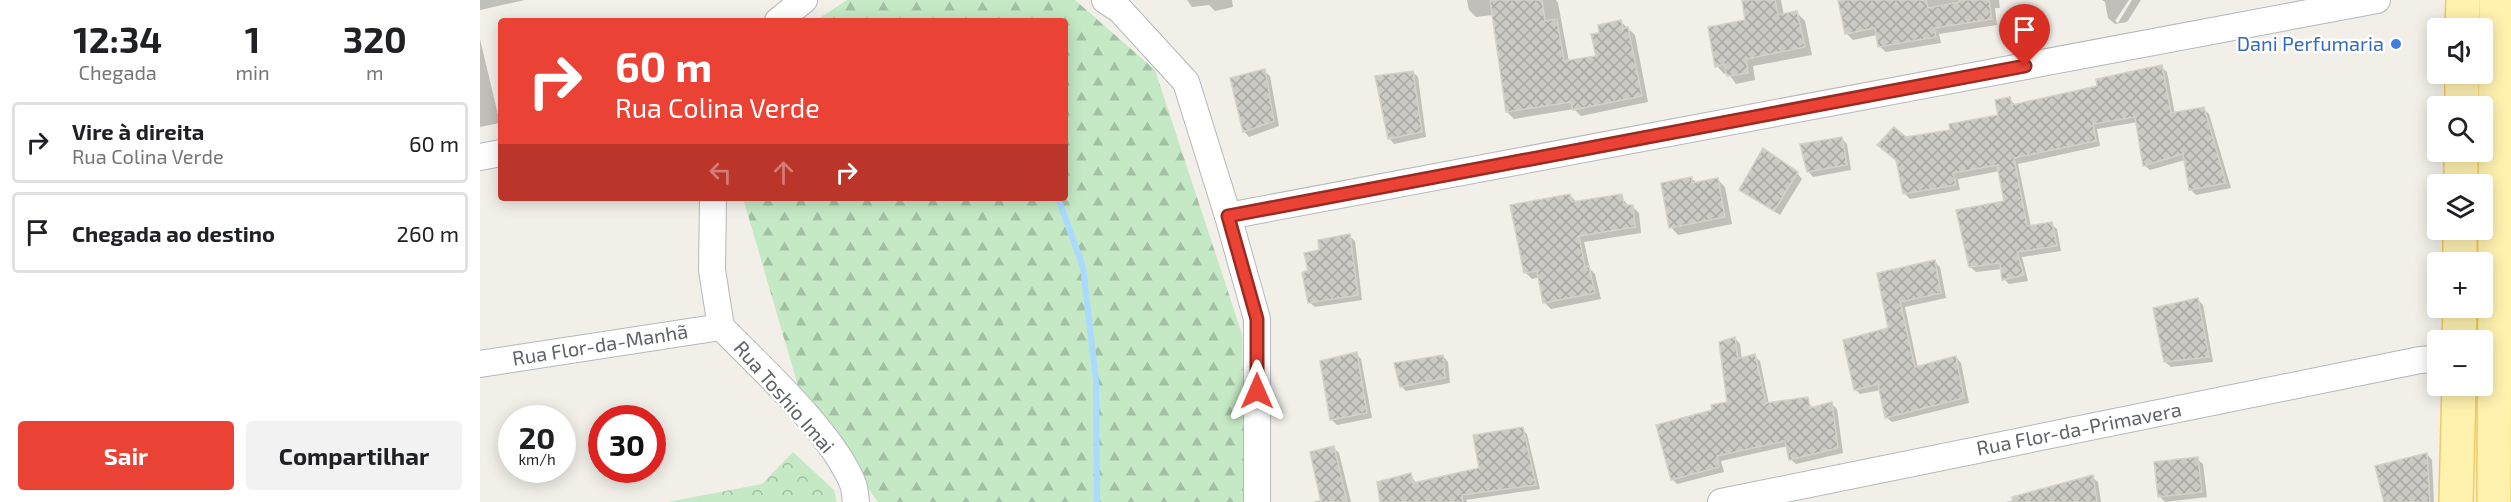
<!DOCTYPE html>
<html lang="pt">
<meta charset="utf-8">
<style>
:root{--surface:#fff;--page:#f2f2f2;--text:#202124;--muted:#757577;--line:#e0e0e0;--accent:#ea4335}
body{margin:0;font-family:"Exo 2",sans-serif;background:var(--page);color:var(--text);height:100vh;display:flex;flex-direction:column;font-size:22px;white-space:nowrap}
*{box-sizing:border-box;margin:0}
p{font-size:20px;color:var(--muted)}
.icon{flex:none;width:33px;height:33px;fill:none;stroke:currentColor;stroke-width:2;stroke-linecap:round;stroke-linejoin:round}
.map{position:relative;flex:1;overflow:hidden}
.panel{display:flex;flex-direction:column;background:var(--surface);width:480px}
.panel>*{flex:none}
.guide{position:absolute;left:18px;top:18px;width:570px;height:183px;border-radius:6px;box-shadow:0 3px 15px #0003;background:#ea4335;color:#fff;overflow:hidden}
.fabs{position:absolute;left:1947px;top:18px;display:grid;gap:12px}
.fabs a{display:grid;place-items:center;width:66px;height:66px;border-radius:6px;background:var(--surface);box-shadow:0 3px 15px #0003;font-size:30px}
.speed{position:absolute;left:18px;top:405px;display:flex;gap:12px;font-size:30px;font-weight:700;text-align:center}
.speed>*{display:grid;place-content:center;width:78px;height:78px;border-radius:50%;background:var(--surface);box-shadow:0 3px 15px #0003;line-height:1}
.speed small{font-size:15px;font-weight:400}
.speed .limit{border:9px solid #d22;background:#fff;color:#111}
.pin{position:absolute;display:grid;place-items:center;width:51px;height:51px;color:#fff;margin:-62px -26px;border-radius:50% 50% 50% 0;rotate:-45deg;box-shadow:0 0 6px #0007}
.pin .icon{rotate:45deg}
.me{position:absolute;width:66px;margin:-33px;rotate:0deg;stroke-linejoin:round;filter:drop-shadow(0 0 4px #0008)}
.turn{display:flex;align-items:center;gap:21px;height:126px;padding:0 18px;font-size:27px}
.turn .icon{width:78px;height:78px;stroke-width:2.5}
.turn b{display:block;font-size:42px;line-height:51px}
.lanes{display:flex;align-items:center;height:57px;padding:0 18px;background:#0003;justify-content:center;gap:30px;direction:ltr}
.lanes .off{opacity:.35}
.eta{display:flex;justify-content:space-evenly;align-items:center;height:102px;text-align:center}
.eta b{font-size:36px;font-weight:700;line-height:42px}
.button{display:flex;gap:12px;margin-top:auto;padding:12px 18px}
.button a{flex:1;height:69px;border-radius:6px;background:var(--accent);color:#fff;font-size:24px;font-weight:700;line-height:69px;text-align:center}
.button a+a{background:var(--page);color:var(--text)}
ul{padding:0;list-style:none}
li{display:flex;align-items:center;gap:18px;height:81px;margin:0 12px 9px;padding:0 6px;border:3px solid var(--line);border-radius:6px}
li div{flex:1}
li b{display:block;font-size:22px}
li em{font-style:normal}
main{display:flex;flex:1;min-height:0}
.map>svg:first-child{display:block}
.forest{fill:url(#forest-firs)}
.park{fill:url(#park-crowns)}
.shadow{fill:#0003}
.lines{fill:none;stroke-linecap:round;stroke-linejoin:round}
.stream{stroke:#aadaff;stroke-width:6}
.building{fill:url(#building-cross-hatch);stroke:#d6d1c6;stroke-width:1.5}
.minor-casing{stroke:#b5b8bc;stroke-width:28}
.major-casing{stroke:#f2c960;stroke-width:36}
.minor{stroke:#fff;stroke-width:26}
.major{stroke:#fff2af;stroke-width:33}
.route-casing{stroke:#982c22;stroke-width:15}
.route{stroke:#ea4335;stroke-width:10}
.shop-dot{fill:#3f7fe0;stroke:#fff;stroke-width:2}
.labels{text-anchor:middle;stroke-width:5;stroke-linejoin:round;paint-order:stroke}
.shop-label{font-size:20px;fill:#366cbe;stroke:#fff;text-anchor:end}
.street-label{font-size:20px;fill:#5f6368;stroke:#fff}
</style>
<main>
<section class="panel">
<div class="eta">
<div><b>12:34</b><p>Chegada</p></div>
<div><b>1</b><p>min</p></div>
<div><b>320</b><p>m</p></div>
</div>
<ul>
<li><svg class="icon" aria-label="right" viewBox="0 0 24 24"><path d="M7 20v-9h11M14 6l5 5-5 5"/></svg><div><b>Vire à direita</b><p>Rua Colina Verde</p></div><em>60 m</em></li>
<li><svg class="icon" aria-label="arrive" viewBox="0 0 24 24"><path d="M6 21V4h12l-3 4 3 4H6"/></svg><div><b>Chegada ao destino</b></div><em>260 m</em></li>
</ul>
<div class="button"><a>Sair</a><a>Compartilhar</a></div>
</section>
<div class="map">
<svg width="2031" height="502" viewBox="0 0 2031 502">
<defs>
<pattern id="forest-firs" width="22" height="20" patternUnits="userSpaceOnUse" patternTransform="scale(1.5)"><rect width="22" height="20" fill="#c5e8c5"/><path d="M5 1l3.5 6h-7zM16 11l3.5 6h-7z" fill="#a3c0a4"/></pattern>
<pattern id="park-crowns" width="20" height="18" patternUnits="userSpaceOnUse" patternTransform="scale(1.5)"><rect width="20" height="18" fill="#c5e8c5"/><path d="M2 6a3 3 0 1 1 6 0M12 15a3 3 0 1 1 6 0" fill="none" stroke="#a3c0a4"/></pattern>
<pattern id="building-cross-hatch" width="8" height="8" patternUnits="userSpaceOnUse" patternTransform="scale(1.5)"><rect width="8" height="8" fill="#cccac5"/><path d="M0 0l8 8M0 8l8-8" fill="none" stroke="#a9a8a4"/></pattern>
</defs>
<rect width="100%" height="100%" fill="#f1efe8"/>
<!-- forest -->
<polygon class="forest" points="367,0 595,0 675,70 762,334 766,502 398,502 343,427 323,403 263,198 585,198 585,21 335,21"/>
<!-- park -->
<polygon class="park" points="313,452 354,490 357,502 188,502 282,484"/>
<!-- shadow -->
<g class="shadow">
<polygon points="0,0 45,0 0,10"/>
<polygon points="707,0 752,0 753,7 735,11 729,5 712,7"/>
<polygon points="987,0 1076,0 1078,3 1089,62 1118,57 1121,34 1140,21 1155,35 1168,102 1101,116 1094,109 1034,119 1027,112 1013,15 996,17 989,10"/>
<polygon points="1263,0 1301,0 1304,16 1317,13 1325,21 1332,55 1273,66 1275,80 1256,84 1248,73 1244,74 1237,66 1267,21"/>
<polygon points="1360,0 1519,0 1520,8 1515,8 1517,25 1459,34 1461,43 1406,52 1399,46 1397,35 1373,40 1366,33"/>
<polygon points="1622,0 1649,0 1635,21 1638,23 1652,0 1661,0 1647,22 1635,24 1628,18 1625,2"/>
<polygon points="0,39 20,123 0,127"/>
<polygon points="1681,67 1687,72 1695,114 1723,108 1729,114 1751,188 1716,195 1710,189 1705,160 1670,170 1664,165 1658,122 1617,129 1620,146 1538,164 1551,227 1571,224 1577,229 1581,251 1542,257 1548,281 1529,284 1524,279 1522,269 1496,272 1490,267 1526,202 1520,171 1478,179 1480,190 1430,199 1424,193 1426,138 1472,131 1519,116 1530,99 1536,106 1619,87"/>
<polygon points="784,71 790,76 799,126 769,137 764,131"/>
<polygon points="933,72 938,77 946,137 914,144 909,138"/>
<polygon points="1362,139 1367,144 1371,170 1333,177 1328,171"/>
<polygon points="1317,173 1322,179 1300,215 1260,190"/>
<polygon points="1212,179 1217,183 1237,179 1245,187 1252,224 1198,235 1191,227"/>
<polygon points="1089,195 1097,202 1141,196 1149,207 1152,206 1159,213 1161,233 1104,242 1110,269 1115,274 1121,299 1071,309 1064,302 1060,277 1052,279 1045,272"/>
<polygon points="869,236 875,241 882,300 835,307 829,302 841,251"/>
<polygon points="1454,261 1460,267 1466,298 1425,307 1438,368 1476,357 1481,363 1489,403 1412,422 1406,417 1401,390 1380,394 1375,389 1409,329 1399,274"/>
<polygon points="1718,300 1723,305 1733,362 1691,367 1685,362"/>
<polygon points="1255,338 1260,344 1262,360 1274,356 1280,361 1289,404 1327,399 1333,409 1352,404 1357,409 1363,453 1316,464 1310,459 1308,446 1241,461 1244,472 1197,484 1192,479 1234,411 1249,403"/>
<polygon points="876,354 881,359 892,418 857,425 852,420 842,362"/>
<polygon points="963,356 968,362 970,383 926,391 921,386"/>
<polygon points="1042,429 1047,434 1060,489 986,500 987,502 902,502 930,474 936,483 1001,469"/>
<polygon points="854,448 859,453 871,502 833,502 842,500"/>
<polygon points="1947,454 1952,460 1954,502 1906,502"/>
<polygon points="1717,459 1723,464 1727,497 1685,502 1680,497"/>
<polygon points="1612,477 1618,482 1621,502 1525,502 1559,496"/>
</g>
<g class="lines">
<!-- stream -->
<polyline class="stream" points="578,198 603,267 616,381 617,502"/>
</g>
<!-- building -->
<g class="building">
<polygon points="1010,0 1062,0 1065,21 1077,19 1084,61 1116,56 1111,34 1119,33 1118,25 1141,20 1143,29 1148,27 1162,96 1093,110 1091,102 1026,112"/>
<polygon points="1262,0 1295,0 1298,15 1317,11 1325,47 1266,59 1268,73 1247,76 1244,64 1235,67 1228,27 1265,20"/>
<polygon points="1358,0 1446,0 1448,8 1480,2 1479,0 1509,0 1512,19 1454,28 1456,37 1398,47 1395,28 1365,34"/>
<polygon points="1682,65 1691,113 1724,107 1746,183 1709,190 1703,154 1663,166 1655,117 1613,124 1616,141 1534,158 1547,226 1572,222 1577,246 1537,252 1544,275 1522,280 1520,263 1489,267 1476,210 1524,201 1517,165 1473,173 1476,185 1423,194 1416,160 1397,145 1414,127 1426,137 1470,130 1469,124 1518,115 1515,100 1530,97 1532,105 1617,86 1616,79"/>
<polygon points="785,69 794,121 763,132 750,78"/>
<polygon points="933,71 942,132 908,139 895,76"/>
<polygon points="1362,137 1367,165 1327,172 1320,144"/>
<polygon points="1283,148 1318,172 1294,211 1259,190"/>
<polygon points="1212,177 1212,183 1238,178 1245,217 1189,228 1181,183"/>
<polygon points="1090,194 1092,202 1142,194 1144,205 1153,205 1155,227 1099,236 1105,267 1109,266 1115,293 1063,303 1057,271 1044,273 1030,205"/>
<polygon points="870,234 878,295 828,303 822,273 828,270 824,253 839,250 838,240"/>
<polygon points="1455,260 1461,293 1420,302 1435,367 1476,356 1484,398 1405,418 1398,384 1374,390 1363,340 1408,328 1397,273"/>
<polygon points="1718,298 1729,357 1684,362 1673,308"/>
<polygon points="1255,337 1258,359 1275,354 1286,403 1328,397 1330,408 1352,402 1358,448 1309,460 1305,441 1237,456 1239,467 1191,480 1176,425 1232,410 1231,405 1247,402 1239,342"/>
<polygon points="877,352 887,413 850,420 840,361"/>
<polygon points="963,355 965,378 920,387 914,363"/>
<polygon points="1043,427 1056,485 982,495 983,502 900,502 897,482 931,473 933,483 999,468 993,435"/>
<polygon points="854,446 867,502 841,502 830,452"/>
<polygon points="1947,453 1950,502 1904,502 1895,466"/>
<polygon points="1718,457 1722,492 1678,497 1674,462"/>
<polygon points="1613,475 1617,502 1533,502 1532,497"/>
</g>
<g class="lines">
<!-- minor casing -->
<g class="minor-casing">
<g id="minor">
<polyline points="625,0 640,10 706,82 748,216 777,319 777,502"/>
<polyline points="298,21 324,0"/>
<polyline points="0,157 21,153"/>
<polyline points="233,198 232,270 241,327"/>
<polyline points="748,216 1897,0"/>
<path d="M241 327C280 367 353 433 373 484 375 489 375 496 376 502"/>
<polyline points="0,364 241,327"/>
<polyline points="1241,502 1940,360 1958,359"/>
</g>
</g>
<!-- major casing -->
<g class="major-casing">
<g id="major">
<polyline points="1982,28 1983,0"/>
<polyline points="1982,106 1982,74"/>
<polyline points="1981,184 1981,152"/>
<polyline points="1980,262 1980,230"/>
<polyline points="1979,340 1980,308"/>
<polyline points="1976,502 1979,386"/>
<polyline points="2014,502 2016,0"/>
</g>
</g>
<!-- minor -->
<use href="#minor" class="minor"/>
<!-- major -->
<use href="#major" class="major"/>
</g>
<g class="lines">
<!-- route casing -->
<g class="route-casing">
<polyline id="route" points="777,391 777,319 748,216 1545,66"/>
</g>
<!-- route -->
<use href="#route" class="route"/>
</g>
<!-- markers -->
<circle class="shop-dot" cx="1916" cy="44" r="6"/>
<g class="labels">
<!-- shop labels -->
<g class="shop-label">
<text x="1904" y="51">Dani Perfumaria</text>
</g>
<!-- street labels -->
<g class="street-label">
<text transform="translate(120 345) rotate(-9)" y="7">Rua Flor-da-Manhã</text>
<text transform="translate(304 397) rotate(49)" y="7">Rua Toshio Imai</text>
<text transform="translate(1599 429) rotate(-11)" y="7">Rua Flor-da-Primavera</text>
</g>
</g>
</svg>
<div class="fabs">
<a><svg class="icon" aria-label="sound" viewBox="0 0 24 24"><path d="M4 9h4l5-4v14l-5-4H4zM17 9q2 3 0 6"/></svg></a>
<a><svg class="icon" aria-label="search" viewBox="0 0 24 24"><circle cx="10" cy="10" r="6"/><path d="M15 15l6 6"/></svg></a>
<a><svg class="icon" aria-label="layers" viewBox="0 0 24 24"><path d="M12 4l9 5-9 5-9-5zM3 14l9 5 9-5"/></svg></a>
<a>+</a>
<a>−</a>
</div>
<div class="speed"><div>20<small>km/h</small></div><div class="limit">30</div></div>
<div class="pin" style="left:1545px;top:66px;background:#d93025"><svg class="icon" aria-label="arrive" viewBox="0 0 24 24"><path d="M6 21V4h12l-3 4 3 4H6"/></svg></div>
<svg class="me" style="left:777px;top:391px" viewBox="-20 -20 40 40"><path d="M0-17L14 15 0 8-14 15z" fill="#ea4335" stroke="#fff" stroke-width="4"/></svg>
<div class="guide">
<div class="turn"><svg class="icon" aria-label="right" viewBox="0 0 24 24"><path d="M7 20v-9h11M14 6l5 5-5 5"/></svg><div><b>60 m</b>Rua Colina Verde</div></div>
<div class="lanes"><svg class="icon off" aria-label="left" viewBox="0 0 24 24"><path d="M17 20v-9H6M10 6l-5 5 5 5"/></svg><svg class="icon off" aria-label="ahead" viewBox="0 0 24 24"><path d="M12 20V5M6 11l6-6 6 6"/></svg><svg class="icon" aria-label="right" viewBox="0 0 24 24"><path d="M7 20v-9h11M14 6l5 5-5 5"/></svg></div>
</div>
</div>
</main>
